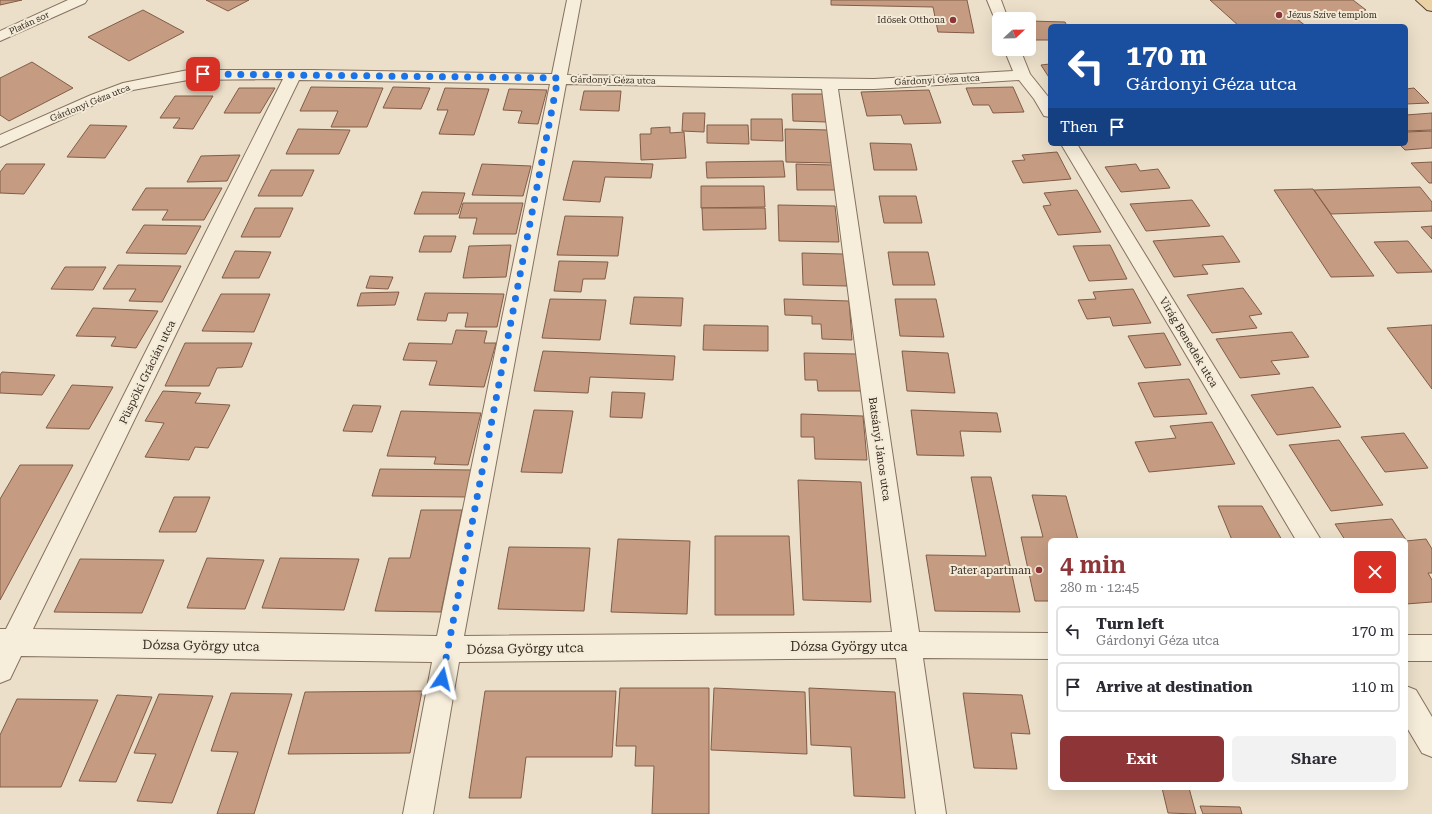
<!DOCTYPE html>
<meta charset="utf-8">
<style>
:root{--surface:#fff;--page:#f2f2f3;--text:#2b2b33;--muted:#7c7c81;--line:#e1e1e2;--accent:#8e3538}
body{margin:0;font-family:"Roboto Serif",serif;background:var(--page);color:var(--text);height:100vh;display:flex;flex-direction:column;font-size:15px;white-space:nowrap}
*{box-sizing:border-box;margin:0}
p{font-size:13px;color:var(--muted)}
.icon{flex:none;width:22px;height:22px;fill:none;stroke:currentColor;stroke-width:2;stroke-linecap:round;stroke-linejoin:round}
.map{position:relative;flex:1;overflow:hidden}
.details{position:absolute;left:1048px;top:538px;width:360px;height:252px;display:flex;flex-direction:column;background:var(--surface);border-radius:6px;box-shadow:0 4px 16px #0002}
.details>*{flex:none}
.hud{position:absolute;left:1048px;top:24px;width:360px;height:122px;border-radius:6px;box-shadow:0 4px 16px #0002;background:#1a4fa0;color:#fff;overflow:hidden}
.needle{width:26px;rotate:68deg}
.controls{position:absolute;left:992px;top:12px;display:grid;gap:8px}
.controls a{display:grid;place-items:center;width:44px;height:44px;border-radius:6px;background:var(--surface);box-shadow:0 4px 16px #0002;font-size:20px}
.pin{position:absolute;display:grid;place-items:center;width:34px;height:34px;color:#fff;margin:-17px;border-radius:8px;box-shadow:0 2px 6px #0006}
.me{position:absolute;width:44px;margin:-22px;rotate:10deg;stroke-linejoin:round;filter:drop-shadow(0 0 3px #0008)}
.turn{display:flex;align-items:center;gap:14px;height:84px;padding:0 12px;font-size:18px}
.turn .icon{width:52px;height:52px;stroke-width:2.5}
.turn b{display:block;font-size:28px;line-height:34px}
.then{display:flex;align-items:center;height:38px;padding:0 12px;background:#0003;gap:8px;font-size:15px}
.round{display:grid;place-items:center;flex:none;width:42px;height:42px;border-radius:6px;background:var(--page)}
.headline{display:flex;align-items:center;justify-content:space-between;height:68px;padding:0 12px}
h1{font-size:24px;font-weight:600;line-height:30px;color:var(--accent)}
.button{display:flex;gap:8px;margin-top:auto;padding:8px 12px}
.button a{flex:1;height:46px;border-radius:6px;background:var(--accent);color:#fff;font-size:16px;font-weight:600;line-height:46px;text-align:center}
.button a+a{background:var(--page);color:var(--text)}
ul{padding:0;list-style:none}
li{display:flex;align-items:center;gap:12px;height:50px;margin:0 8px 6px;padding:0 4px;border:2px solid var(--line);border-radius:6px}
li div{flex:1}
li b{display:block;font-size:15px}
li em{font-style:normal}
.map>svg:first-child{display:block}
.building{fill:#c59c82;stroke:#825c47}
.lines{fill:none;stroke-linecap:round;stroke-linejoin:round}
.minor-casing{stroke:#85725f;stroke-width:2}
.major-casing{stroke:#534133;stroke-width:2}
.minor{fill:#f6eddb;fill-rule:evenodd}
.major{fill:#ead2a5;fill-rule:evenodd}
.route{stroke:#1a73e8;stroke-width:7;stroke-dasharray:0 12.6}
.poi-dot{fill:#8e3538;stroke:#f3ead7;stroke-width:1.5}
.labels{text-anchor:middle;stroke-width:4;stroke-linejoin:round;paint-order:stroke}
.far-poi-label{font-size:9px;fill:#372b21;stroke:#f3ead7;text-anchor:start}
.far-street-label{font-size:9px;fill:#372b21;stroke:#f3ead7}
.street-label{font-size:11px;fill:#372b21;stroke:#f3ead7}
.poi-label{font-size:11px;fill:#372b21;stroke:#f3ead7;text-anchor:end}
.near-street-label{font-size:13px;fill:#372b21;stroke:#f3ead7}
</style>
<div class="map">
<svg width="1432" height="814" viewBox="0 0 1432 814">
<rect width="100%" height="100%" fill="#ebdfc9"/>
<!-- building -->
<g class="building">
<polygon points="0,0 22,0 0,5"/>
<polygon points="206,0 249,0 228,11"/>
<polygon points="831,0 967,0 974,33 938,32 933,7 831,5"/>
<polygon points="1210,0 1353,0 1366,10 1298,20 1306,26 1239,26"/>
<polygon points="143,10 184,32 129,61 88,37"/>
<polygon points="1029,21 1065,22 1067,26 1050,26 1050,40 1032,40 1029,32"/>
<polygon points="32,62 73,88 9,121 0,115 0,78"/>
<polygon points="1050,64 1050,79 1041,65"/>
<polygon points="311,87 383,88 367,127 331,127 338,111 300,111"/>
<polygon points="393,87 430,88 421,109 383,108"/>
<polygon points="1013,87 1024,112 993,113 989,105 973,105 966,88"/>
<polygon points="239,88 275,88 260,113 224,113"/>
<polygon points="445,88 489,89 474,135 439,134 448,110 437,110"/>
<polygon points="1414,88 1429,103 1406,104 1406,89"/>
<polygon points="509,89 547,90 538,124 518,123 522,111 503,110"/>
<polygon points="929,90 941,123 904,124 901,115 867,116 861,92"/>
<polygon points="584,91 621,91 619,111 580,110"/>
<polygon points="792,94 825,94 827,122 793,121"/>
<polygon points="175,96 213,96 193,129 173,128 180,118 160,118"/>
<polygon points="683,113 705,113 704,132 682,131"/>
<polygon points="1432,113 1432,130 1406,131 1406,115"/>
<polygon points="751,119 782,119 783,141 751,140"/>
<polygon points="90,125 127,126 105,158 67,157"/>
<polygon points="707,125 748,125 749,144 707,143"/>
<polygon points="670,127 670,133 684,132 686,158 641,160 640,134 651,134 651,128"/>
<polygon points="298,129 350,130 339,154 286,154"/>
<polygon points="785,129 829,130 831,163 786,162"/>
<polygon points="1432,131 1432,148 1405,150 1399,144 1406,144 1406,132"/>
<polygon points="870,143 911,144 917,170 874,170"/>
<polygon points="1057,152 1071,179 1023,183 1012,161 1025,160 1022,155"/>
<polygon points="240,155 227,181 187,182 201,156"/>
<polygon points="573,161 653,164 651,178 605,177 600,202 563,200"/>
<polygon points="783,161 785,177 707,178 706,162"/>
<polygon points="1432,162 1432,183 1429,183 1411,163"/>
<polygon points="6,164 45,164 24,194 0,193 0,172"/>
<polygon points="482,164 531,166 523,196 472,195"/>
<polygon points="796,164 833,165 836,190 797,190"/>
<polygon points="1136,164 1140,171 1158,169 1170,188 1121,192 1105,167"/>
<polygon points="271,170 314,170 302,196 258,196"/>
<polygon points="701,186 764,186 765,207 701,208"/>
<polygon points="1420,187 1432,202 1432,211 1331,214 1314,190"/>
<polygon points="146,188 222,188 204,220 162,220 168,210 132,210"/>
<polygon points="1313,189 1374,276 1331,277 1274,190"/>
<polygon points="1077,190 1101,232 1058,235 1043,206 1051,205 1044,193"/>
<polygon points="422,192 465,193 458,214 414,214"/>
<polygon points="879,196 916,196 922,223 884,223"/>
<polygon points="1192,200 1210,226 1146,231 1130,204"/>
<polygon points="463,203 523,203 516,234 473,234 477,218 459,218"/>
<polygon points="778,205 835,206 839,242 779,241"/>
<polygon points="255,208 293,208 280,237 241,237"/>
<polygon points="702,208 765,208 766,229 703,230"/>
<polygon points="565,216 623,217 618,256 557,255"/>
<polygon points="144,225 201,226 186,254 126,253"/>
<polygon points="1432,226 1432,239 1421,227"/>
<polygon points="424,236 456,236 451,252 419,252"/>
<polygon points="1223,236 1240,262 1202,265 1208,274 1174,277 1153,241"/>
<polygon points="1408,241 1432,271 1432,272 1397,273 1374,242"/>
<polygon points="511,245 506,277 463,278 469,246"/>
<polygon points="1110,245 1127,279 1089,281 1073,246"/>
<polygon points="235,251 271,252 259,278 222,278"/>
<polygon points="888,252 928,252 935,285 893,285"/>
<polygon points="802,253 843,254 847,286 803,285"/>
<polygon points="559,261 608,262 605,279 583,279 581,292 554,291"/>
<polygon points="118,265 181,266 162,302 129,301 136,289 103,289"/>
<polygon points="65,267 106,267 93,290 51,289"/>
<polygon points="370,276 393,277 388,289 366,288"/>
<polygon points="1243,288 1262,314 1249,316 1257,328 1212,333 1187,295"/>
<polygon points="1133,289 1151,323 1113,326 1110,317 1087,319 1078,300 1096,299 1093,292"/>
<polygon points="399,292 395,305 357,306 361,293"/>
<polygon points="425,293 504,294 497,327 465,327 468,313 448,313 446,321 417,320"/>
<polygon points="221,294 270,294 254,332 202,331"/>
<polygon points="634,297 683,298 681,326 630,324"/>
<polygon points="550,299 606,300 600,340 542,338"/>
<polygon points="784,299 849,301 852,340 822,339 821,324 812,324 812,316 785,315"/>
<polygon points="895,299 936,299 944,337 900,336"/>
<polygon points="93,308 158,311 136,348 111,346 116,337 76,336"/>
<polygon points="704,325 768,326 768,351 703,350"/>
<polygon points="1432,325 1432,389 1387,328"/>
<polygon points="456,330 487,331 484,343 496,343 484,387 429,385 437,361 403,360 409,343 452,344"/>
<polygon points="1292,332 1309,357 1271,361 1280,374 1240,378 1216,339"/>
<polygon points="1164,333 1181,365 1145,368 1128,336"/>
<polygon points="185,343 252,343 242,367 217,368 209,386 165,386"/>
<polygon points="543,351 675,356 673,380 590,377 588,393 534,391"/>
<polygon points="902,351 948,353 955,393 907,391"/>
<polygon points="804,353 857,354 861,391 818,391 817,380 805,380"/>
<polygon points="2,372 55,375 42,395 0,393 0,375"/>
<polygon points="1189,379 1207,414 1154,417 1138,383"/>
<polygon points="72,385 113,387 89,429 46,428"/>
<polygon points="1313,387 1341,427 1277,435 1251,395"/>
<polygon points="163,391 201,393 195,403 230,405 208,448 195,447 189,460 145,457 164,423 145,421"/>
<polygon points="612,392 645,393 642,418 610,417"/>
<polygon points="353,405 381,406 372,432 343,431"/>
<polygon points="534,410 573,411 562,473 521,472"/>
<polygon points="911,410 997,413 1001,432 960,431 964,456 917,455"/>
<polygon points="401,411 481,413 468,465 434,464 436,457 387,456"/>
<polygon points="801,414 863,416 867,460 815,459 814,437 801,437"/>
<polygon points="1212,422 1235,464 1149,472 1135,442 1176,438 1170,426"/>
<polygon points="1404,433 1428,468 1385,472 1361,437"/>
<polygon points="1339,440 1383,505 1331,511 1289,445"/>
<polygon points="20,465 73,465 0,600 0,499"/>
<polygon points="380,469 473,470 467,497 372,496"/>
<polygon points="971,477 991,477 1020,612 935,611 926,555 986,556"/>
<polygon points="798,480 861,482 871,602 803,600"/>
<polygon points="1032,495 1066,496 1078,540 1050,540 1050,601 1035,601 1021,537 1043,537"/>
<polygon points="174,497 210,497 196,532 159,532"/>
<polygon points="1218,506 1262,506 1282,540 1232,540"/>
<polygon points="421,510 462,510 441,612 375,611 389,558 410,558"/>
<polygon points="1392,519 1406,540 1345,540 1335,524"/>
<polygon points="715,536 789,536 794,615 715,615"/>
<polygon points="618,539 690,541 687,614 611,612"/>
<polygon points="1426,539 1432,549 1432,573 1428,573 1432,580 1432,602 1406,604 1406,541"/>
<polygon points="509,547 590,548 584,611 498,609"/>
<polygon points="207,558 264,560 245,609 187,608"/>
<polygon points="280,558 359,559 344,610 262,608"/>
<polygon points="80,559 164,560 142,613 54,612"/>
<polygon points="620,688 709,688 709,814 652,814 654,766 635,766 636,746 616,746"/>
<polygon points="714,688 805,692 807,754 711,750"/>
<polygon points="809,688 895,692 905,798 854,796 851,747 811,745"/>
<polygon points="422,691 410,753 288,754 305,692"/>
<polygon points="485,691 616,691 612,757 526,757 521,798 469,798"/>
<polygon points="231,693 292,694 254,814 217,814 238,752 211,751"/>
<polygon points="963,693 1022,695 1030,734 1011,733 1017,769 974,768"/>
<polygon points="159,694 213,696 172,803 137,801 156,754 134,753"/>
<polygon points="117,695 152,697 116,782 79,781"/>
<polygon points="17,699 98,700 61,787 0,787 0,735"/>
<polygon points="1162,788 1189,788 1196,814 1168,813"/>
<polygon points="1200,806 1240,807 1242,814 1203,814"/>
</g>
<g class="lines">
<!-- minor casing -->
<g class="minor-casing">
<g id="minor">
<polygon points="68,0 87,0 85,3 0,41 0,31"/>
<path d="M567 0H581L567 75 874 79 1013 71 1004 49H1020L1030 74 1050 99V117L1044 116 1034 99 1019 80 874 89H838L919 632 1050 633V659L923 658 946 814H916L896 658 459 662 433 814H403L432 662 21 656 10 679 0 683V629H6L283 79 188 80 133 90 103 101 0 147V135L91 95 123 83 188 70H312L552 74ZM299 80 550 84 437 636 33 629ZM566 84 822 89 892 632 464 636Z"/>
<polygon points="987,0 1001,0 1008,19 999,19 999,23 996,22"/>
<polygon points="1061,144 1077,144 1321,540 1296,540"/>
<rect x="1406" y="635" width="26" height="26"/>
<polygon points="1406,686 1416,690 1432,717 1432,757 1422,753 1406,726"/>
</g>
</g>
<!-- major casing -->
<g class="major-casing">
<polygon id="major" points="1416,0 1432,0 1432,11 1427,10"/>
</g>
<!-- minor -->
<use href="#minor" class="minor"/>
<!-- major -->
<use href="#major" class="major"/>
</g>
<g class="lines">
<!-- route -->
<polyline class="route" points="203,74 558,78 442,679"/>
</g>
<!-- markers -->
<g class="poi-dot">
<circle cx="1279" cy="15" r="4"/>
<circle cx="953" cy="20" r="4"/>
<circle cx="1039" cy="570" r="4"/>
</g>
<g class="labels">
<!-- far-poi labels -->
<g class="far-poi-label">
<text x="1287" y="18">Jézus Szíve templom</text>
<text x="945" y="23" text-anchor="end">Idősek Otthona</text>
</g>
<!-- far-street labels -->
<g class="far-street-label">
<text transform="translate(29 23) rotate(-25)" y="3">Platán sor</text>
<text transform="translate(613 80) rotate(1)" y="3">Gárdonyi Géza utca</text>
<text transform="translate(937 80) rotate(-3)" y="3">Gárdonyi Géza utca</text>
<text transform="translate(90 103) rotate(-22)" y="3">Gárdonyi Géza utca</text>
</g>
<!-- street labels -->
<g class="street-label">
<text transform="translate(1189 342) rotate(59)" y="4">Virág Benedek utca</text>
<text transform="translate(147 372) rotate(-64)" y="4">Püspöki Grácián utca</text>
<text transform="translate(880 449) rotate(82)" y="4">Batsányi János utca</text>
</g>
<!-- poi labels -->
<g class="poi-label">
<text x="1031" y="574">Pater apartman</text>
</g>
<!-- near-street labels -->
<g class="near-street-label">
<text transform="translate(201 645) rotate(1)" y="5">Dózsa György utca</text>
<text x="849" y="651">Dózsa György utca</text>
<text transform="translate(525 648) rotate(-1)" y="5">Dózsa György utca</text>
</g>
</g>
</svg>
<div class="controls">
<a><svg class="needle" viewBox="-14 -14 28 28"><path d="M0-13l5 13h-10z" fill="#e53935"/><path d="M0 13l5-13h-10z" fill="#7c7c81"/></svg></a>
</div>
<div class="pin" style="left:203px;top:74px;background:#d93025"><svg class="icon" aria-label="arrive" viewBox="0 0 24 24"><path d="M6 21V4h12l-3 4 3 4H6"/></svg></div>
<svg class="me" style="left:442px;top:679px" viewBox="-20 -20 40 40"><path d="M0-17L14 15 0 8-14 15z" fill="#1a73e8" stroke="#fff" stroke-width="4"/></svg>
<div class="hud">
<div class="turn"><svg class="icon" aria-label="left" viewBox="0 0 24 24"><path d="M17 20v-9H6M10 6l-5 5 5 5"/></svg><div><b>170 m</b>Gárdonyi Géza utca</div></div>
<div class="then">Then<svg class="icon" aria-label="arrive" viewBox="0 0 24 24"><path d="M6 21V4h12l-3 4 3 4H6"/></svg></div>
</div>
<section class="details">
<div class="headline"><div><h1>4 min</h1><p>280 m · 12:45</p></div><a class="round" style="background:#d93025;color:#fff"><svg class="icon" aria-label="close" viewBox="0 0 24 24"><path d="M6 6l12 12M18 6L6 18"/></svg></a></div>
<ul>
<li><svg class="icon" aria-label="left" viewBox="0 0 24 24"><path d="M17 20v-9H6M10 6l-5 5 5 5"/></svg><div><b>Turn left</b><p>Gárdonyi Géza utca</p></div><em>170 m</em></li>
<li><svg class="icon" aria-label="arrive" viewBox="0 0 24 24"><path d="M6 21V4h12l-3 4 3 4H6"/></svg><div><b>Arrive at destination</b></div><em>110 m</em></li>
</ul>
<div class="button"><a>Exit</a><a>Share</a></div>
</section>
</div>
